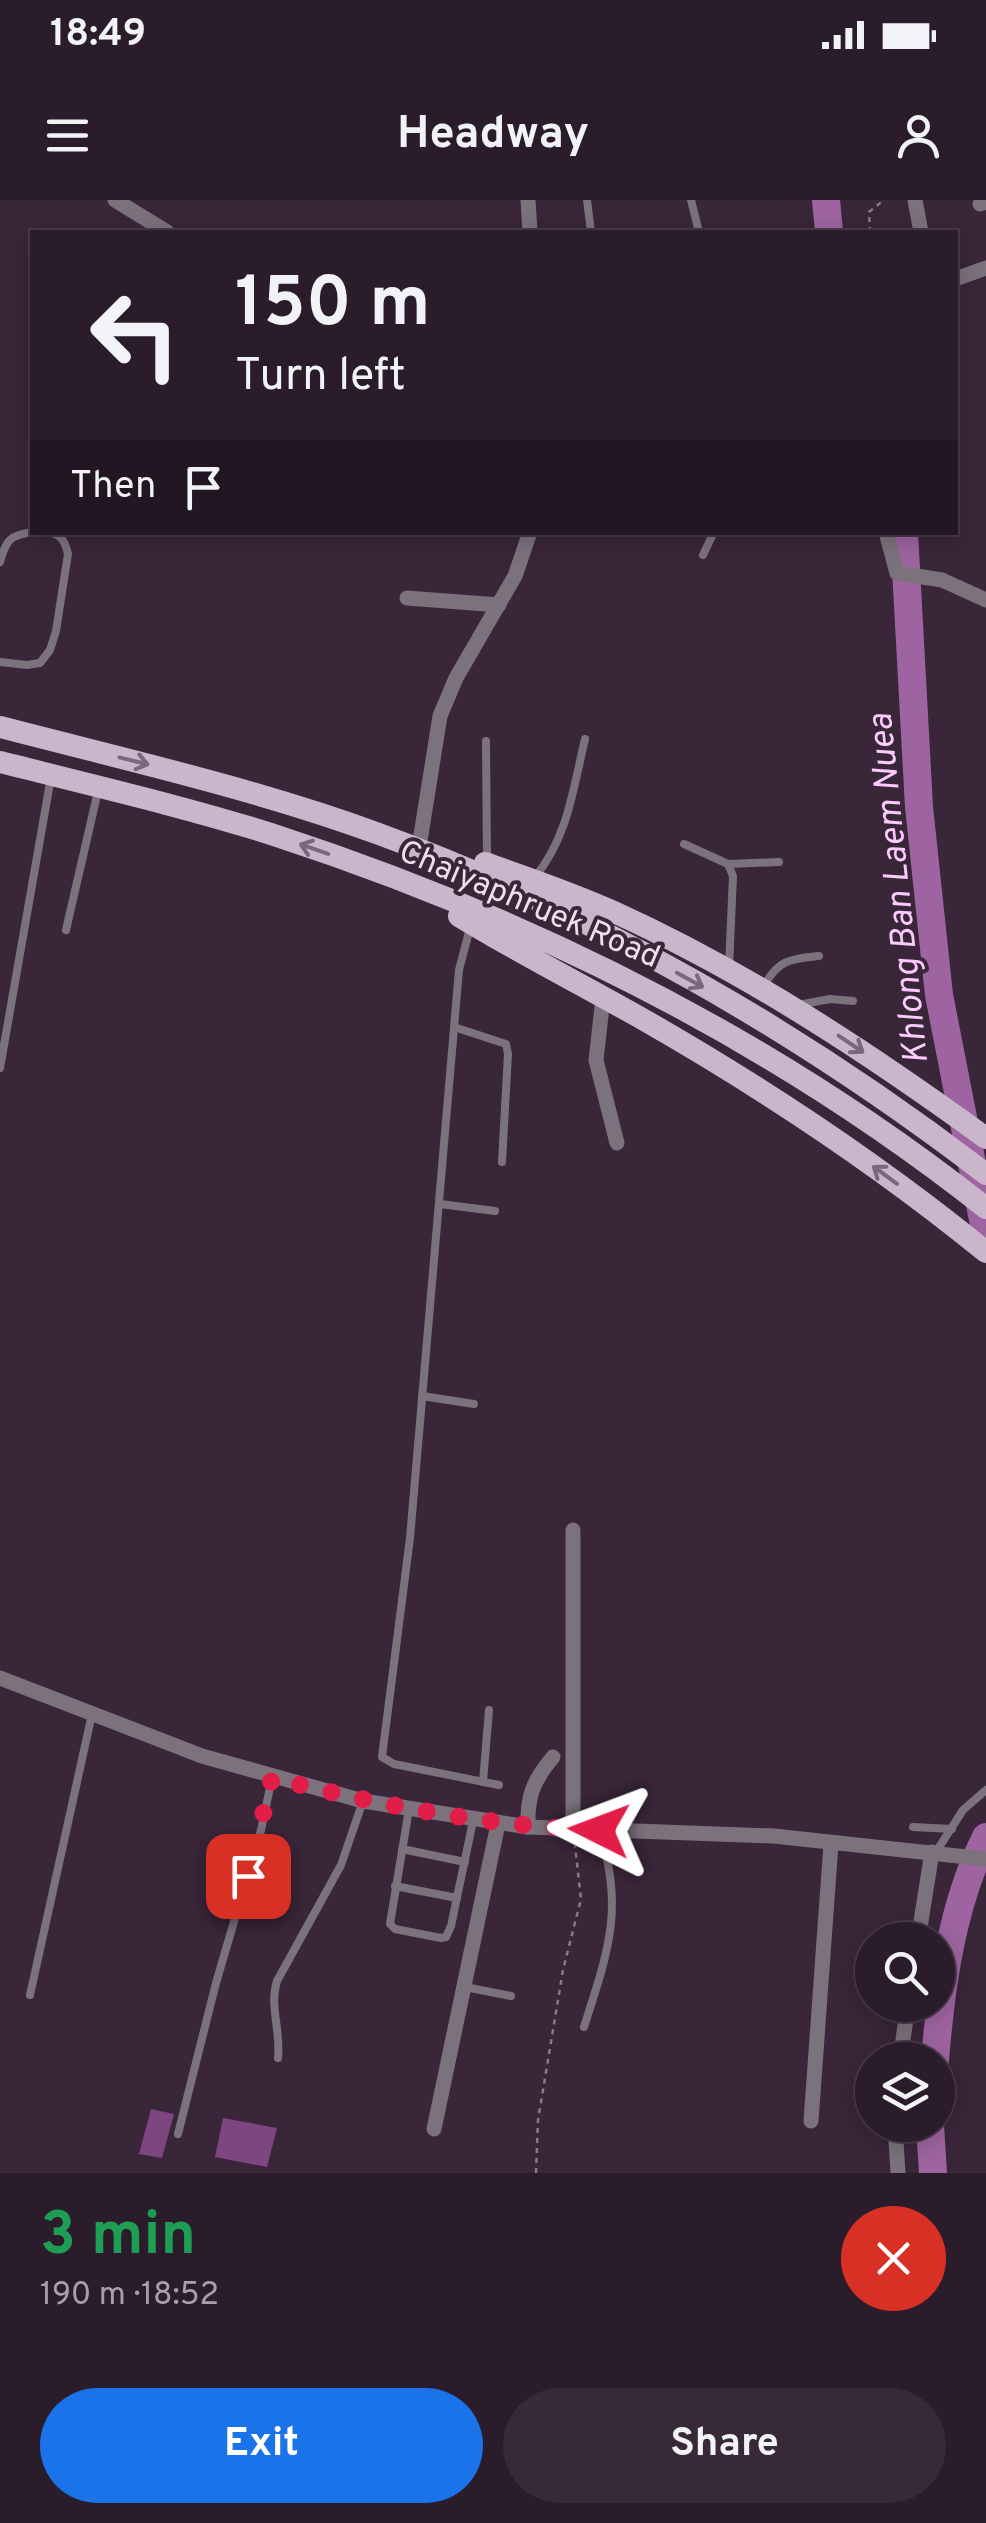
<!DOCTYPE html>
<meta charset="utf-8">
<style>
:root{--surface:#2b1c2b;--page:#372937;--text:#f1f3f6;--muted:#a6a1a9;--line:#473a47;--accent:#1a73e8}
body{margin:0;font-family:Overpass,sans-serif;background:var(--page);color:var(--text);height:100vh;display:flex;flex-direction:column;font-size:38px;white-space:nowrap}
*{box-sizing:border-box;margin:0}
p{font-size:32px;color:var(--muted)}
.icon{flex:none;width:55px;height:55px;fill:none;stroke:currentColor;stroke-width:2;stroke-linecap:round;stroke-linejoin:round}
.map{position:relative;height:1973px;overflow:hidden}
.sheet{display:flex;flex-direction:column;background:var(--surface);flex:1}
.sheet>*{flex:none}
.top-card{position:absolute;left:30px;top:30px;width:928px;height:305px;border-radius:0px;box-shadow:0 5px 25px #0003,0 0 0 2px var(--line);background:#2b1c2b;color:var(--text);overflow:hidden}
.tools{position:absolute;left:855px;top:1722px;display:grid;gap:20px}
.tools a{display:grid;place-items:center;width:100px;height:100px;border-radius:50%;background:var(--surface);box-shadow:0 5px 25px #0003,0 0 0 2px var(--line);font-size:50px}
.pin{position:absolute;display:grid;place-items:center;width:85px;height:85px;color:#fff;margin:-42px;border-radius:20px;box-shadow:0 5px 15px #0006}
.me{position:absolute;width:110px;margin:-55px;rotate:273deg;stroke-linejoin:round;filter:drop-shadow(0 0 8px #0008)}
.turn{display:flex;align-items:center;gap:35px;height:210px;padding:0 40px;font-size:45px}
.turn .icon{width:130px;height:130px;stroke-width:2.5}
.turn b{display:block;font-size:70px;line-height:85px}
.then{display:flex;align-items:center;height:95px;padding:0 40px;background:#0003;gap:20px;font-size:38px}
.round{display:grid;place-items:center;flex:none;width:105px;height:105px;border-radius:52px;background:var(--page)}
.head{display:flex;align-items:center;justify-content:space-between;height:170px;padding:0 40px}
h1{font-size:60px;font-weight:700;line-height:75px;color:#1e9e55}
.button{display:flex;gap:20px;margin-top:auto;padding:20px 40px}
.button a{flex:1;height:115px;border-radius:60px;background:var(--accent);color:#fff;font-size:40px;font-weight:700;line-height:115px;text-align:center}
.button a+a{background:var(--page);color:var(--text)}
.status{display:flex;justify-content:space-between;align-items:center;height:70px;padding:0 50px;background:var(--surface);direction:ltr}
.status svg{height:28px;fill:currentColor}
header{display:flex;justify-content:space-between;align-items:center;height:130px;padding:0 40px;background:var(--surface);font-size:45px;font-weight:700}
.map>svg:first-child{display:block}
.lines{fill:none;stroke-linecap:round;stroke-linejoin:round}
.river{stroke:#9e64a1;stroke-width:28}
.building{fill:#7d4680}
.path{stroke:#8a7a8a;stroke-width:2.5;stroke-dasharray:5 5;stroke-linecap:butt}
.lane{stroke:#7c727c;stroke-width:8}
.street{stroke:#7c727c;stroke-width:15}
.primary{stroke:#cab6ca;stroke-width:22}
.oneway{stroke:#7a677a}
.route{stroke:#e11d48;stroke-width:18;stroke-dasharray:0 32.4}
.labels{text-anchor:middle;stroke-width:8;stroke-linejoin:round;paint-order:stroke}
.street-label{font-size:32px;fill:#ece0ec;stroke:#392639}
.water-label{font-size:35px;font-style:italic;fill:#fbcbfd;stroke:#392639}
</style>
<div class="status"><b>18:49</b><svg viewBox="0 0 49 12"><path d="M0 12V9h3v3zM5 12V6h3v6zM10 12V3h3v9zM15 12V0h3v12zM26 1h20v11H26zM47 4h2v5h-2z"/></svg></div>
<header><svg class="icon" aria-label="menu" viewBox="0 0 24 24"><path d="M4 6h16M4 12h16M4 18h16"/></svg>Headway<svg class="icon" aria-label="person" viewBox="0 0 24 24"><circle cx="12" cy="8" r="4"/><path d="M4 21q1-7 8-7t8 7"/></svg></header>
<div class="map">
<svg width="986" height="1973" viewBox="0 0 986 1973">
<rect width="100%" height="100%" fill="#392639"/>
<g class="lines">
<!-- river -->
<g class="river">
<polyline points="826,0 829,32"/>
<polyline points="904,332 919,607 939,795 986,1035"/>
<path d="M935 1860C941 1786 952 1704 986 1637"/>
<polyline points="930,1925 933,1973"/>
</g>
</g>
<!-- building -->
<g class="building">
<polygon points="151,1909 174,1914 162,1958 139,1954"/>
<polygon points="223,1918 277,1928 267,1967 215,1957"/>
</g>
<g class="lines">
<!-- path -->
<g class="path">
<polyline points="870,32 869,12 884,0"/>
<polyline points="536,1973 538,1920 563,1770 581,1699 575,1646"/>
</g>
<!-- lane -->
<g class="lane">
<polyline points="587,0 591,32"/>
<polyline points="691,0 699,32"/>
<polyline points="703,355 714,332"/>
<path d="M0 362C6 340 10 335 33 332"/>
<path d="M0 462 27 465 40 463 50 450 56 431 68 354C65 341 61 334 48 332"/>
<polyline points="486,541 487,662"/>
<polyline points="684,644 728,664 733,676 729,767"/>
<polyline points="728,664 779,662"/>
<path d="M535 677C568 637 573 589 585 539"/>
<polyline points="470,728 459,770 410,1338 382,1557 394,1564 499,1585"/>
<polyline points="66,730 98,591"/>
<path d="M764 786C778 760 790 759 819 756"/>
<polyline points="798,805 830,799 853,801"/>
<polyline points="454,827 506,844 508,854 502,962"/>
<polyline points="0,868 51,577"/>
<polyline points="440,1004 495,1011"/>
<polyline points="422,1196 474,1204"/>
<polyline points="483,1582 489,1510"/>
<polyline points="409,1609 390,1724 395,1729 441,1738 446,1737 451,1726 473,1621"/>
<polyline points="913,1627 952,1629"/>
<polyline points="402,1649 465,1662"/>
<polyline points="936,1652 963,1610 986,1590"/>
<polyline points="395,1686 457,1698"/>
<polyline points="465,1787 511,1796"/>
<polyline points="30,1795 92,1514"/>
<path d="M584 1827C608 1752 625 1707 599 1630"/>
<path d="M278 1858C281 1830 269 1806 277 1781L341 1665 363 1601"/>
<polyline points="178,1934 216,1783 261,1630 272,1578"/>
</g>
<!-- street -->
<g class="street">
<polyline points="115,0 167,32"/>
<polyline points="528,0 530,32"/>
<polyline points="915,0 921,32"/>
<polyline points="980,4 986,2"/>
<polyline points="955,79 986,68"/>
<polyline points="886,332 897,373 942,380 986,400"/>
<polyline points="407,398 499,405"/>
<polyline points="420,641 440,516 456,478 515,376 530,332"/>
<polyline points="603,798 596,860 617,943"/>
<polyline points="0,1478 202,1556 363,1601 528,1627 774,1636 986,1659"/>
<path d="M528 1627C527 1596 533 1581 553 1557"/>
<polyline points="573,1630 573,1330"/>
<polyline points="918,1740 932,1652"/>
<polyline points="900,1860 908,1805"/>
<polyline points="811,1921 831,1644"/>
<polyline points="895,1925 898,1973"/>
<polyline points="434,1929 498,1624"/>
</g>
<!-- primary -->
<g class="primary">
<path d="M0 527C127 560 256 589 379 634 597 714 803 834 986 974"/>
<path d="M0 562C91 585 182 606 271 634 529 718 773 840 986 1008"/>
<path d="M485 663C528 678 572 693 614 712 746 772 869 853 986 938"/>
<path d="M459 716C518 752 579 783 639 817 760 886 878 964 986 1052"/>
</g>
</g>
<!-- one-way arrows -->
<defs><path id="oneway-shaft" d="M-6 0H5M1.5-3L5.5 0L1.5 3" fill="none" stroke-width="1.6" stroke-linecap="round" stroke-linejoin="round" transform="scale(2.5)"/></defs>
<g class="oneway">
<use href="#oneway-shaft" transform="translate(134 561) rotate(14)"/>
<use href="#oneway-shaft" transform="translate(314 649) rotate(-161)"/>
<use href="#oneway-shaft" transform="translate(690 780) rotate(29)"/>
<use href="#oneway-shaft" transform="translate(851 844) rotate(34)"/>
<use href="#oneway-shaft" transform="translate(885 975) rotate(-144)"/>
</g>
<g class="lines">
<!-- route -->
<path class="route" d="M248 1676 272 1578C380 1605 487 1626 599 1630"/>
</g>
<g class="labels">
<!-- street labels -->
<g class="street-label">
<text transform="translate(530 703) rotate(23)" y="11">Chaiyaphruek Road</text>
</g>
<!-- water labels -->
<g class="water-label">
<text transform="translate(897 689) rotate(-96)" y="12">Khlong Ban Laem Nuea</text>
</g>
</g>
</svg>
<div class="tools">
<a><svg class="icon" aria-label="search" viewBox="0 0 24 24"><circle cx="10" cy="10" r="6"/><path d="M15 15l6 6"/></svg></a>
<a><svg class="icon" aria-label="layers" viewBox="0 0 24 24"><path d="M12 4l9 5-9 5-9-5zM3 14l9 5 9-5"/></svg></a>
</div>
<div class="pin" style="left:248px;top:1676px;background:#d93025"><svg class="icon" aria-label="arrive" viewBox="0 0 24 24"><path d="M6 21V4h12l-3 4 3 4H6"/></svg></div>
<svg class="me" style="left:599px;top:1630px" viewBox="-20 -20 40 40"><path d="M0-17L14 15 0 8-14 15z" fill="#e11d48" stroke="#fff" stroke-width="4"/></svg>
<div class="top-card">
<div class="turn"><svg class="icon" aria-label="left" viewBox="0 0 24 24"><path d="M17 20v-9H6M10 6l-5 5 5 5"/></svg><div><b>150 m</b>Turn left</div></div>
<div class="then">Then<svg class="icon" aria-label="arrive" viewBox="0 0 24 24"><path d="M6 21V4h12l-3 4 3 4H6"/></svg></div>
</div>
</div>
<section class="sheet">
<div class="head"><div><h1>3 min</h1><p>190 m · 18:52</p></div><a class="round" style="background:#d93025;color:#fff"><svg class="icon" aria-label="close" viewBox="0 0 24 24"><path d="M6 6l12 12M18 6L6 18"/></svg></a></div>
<div class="button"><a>Exit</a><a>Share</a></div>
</section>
